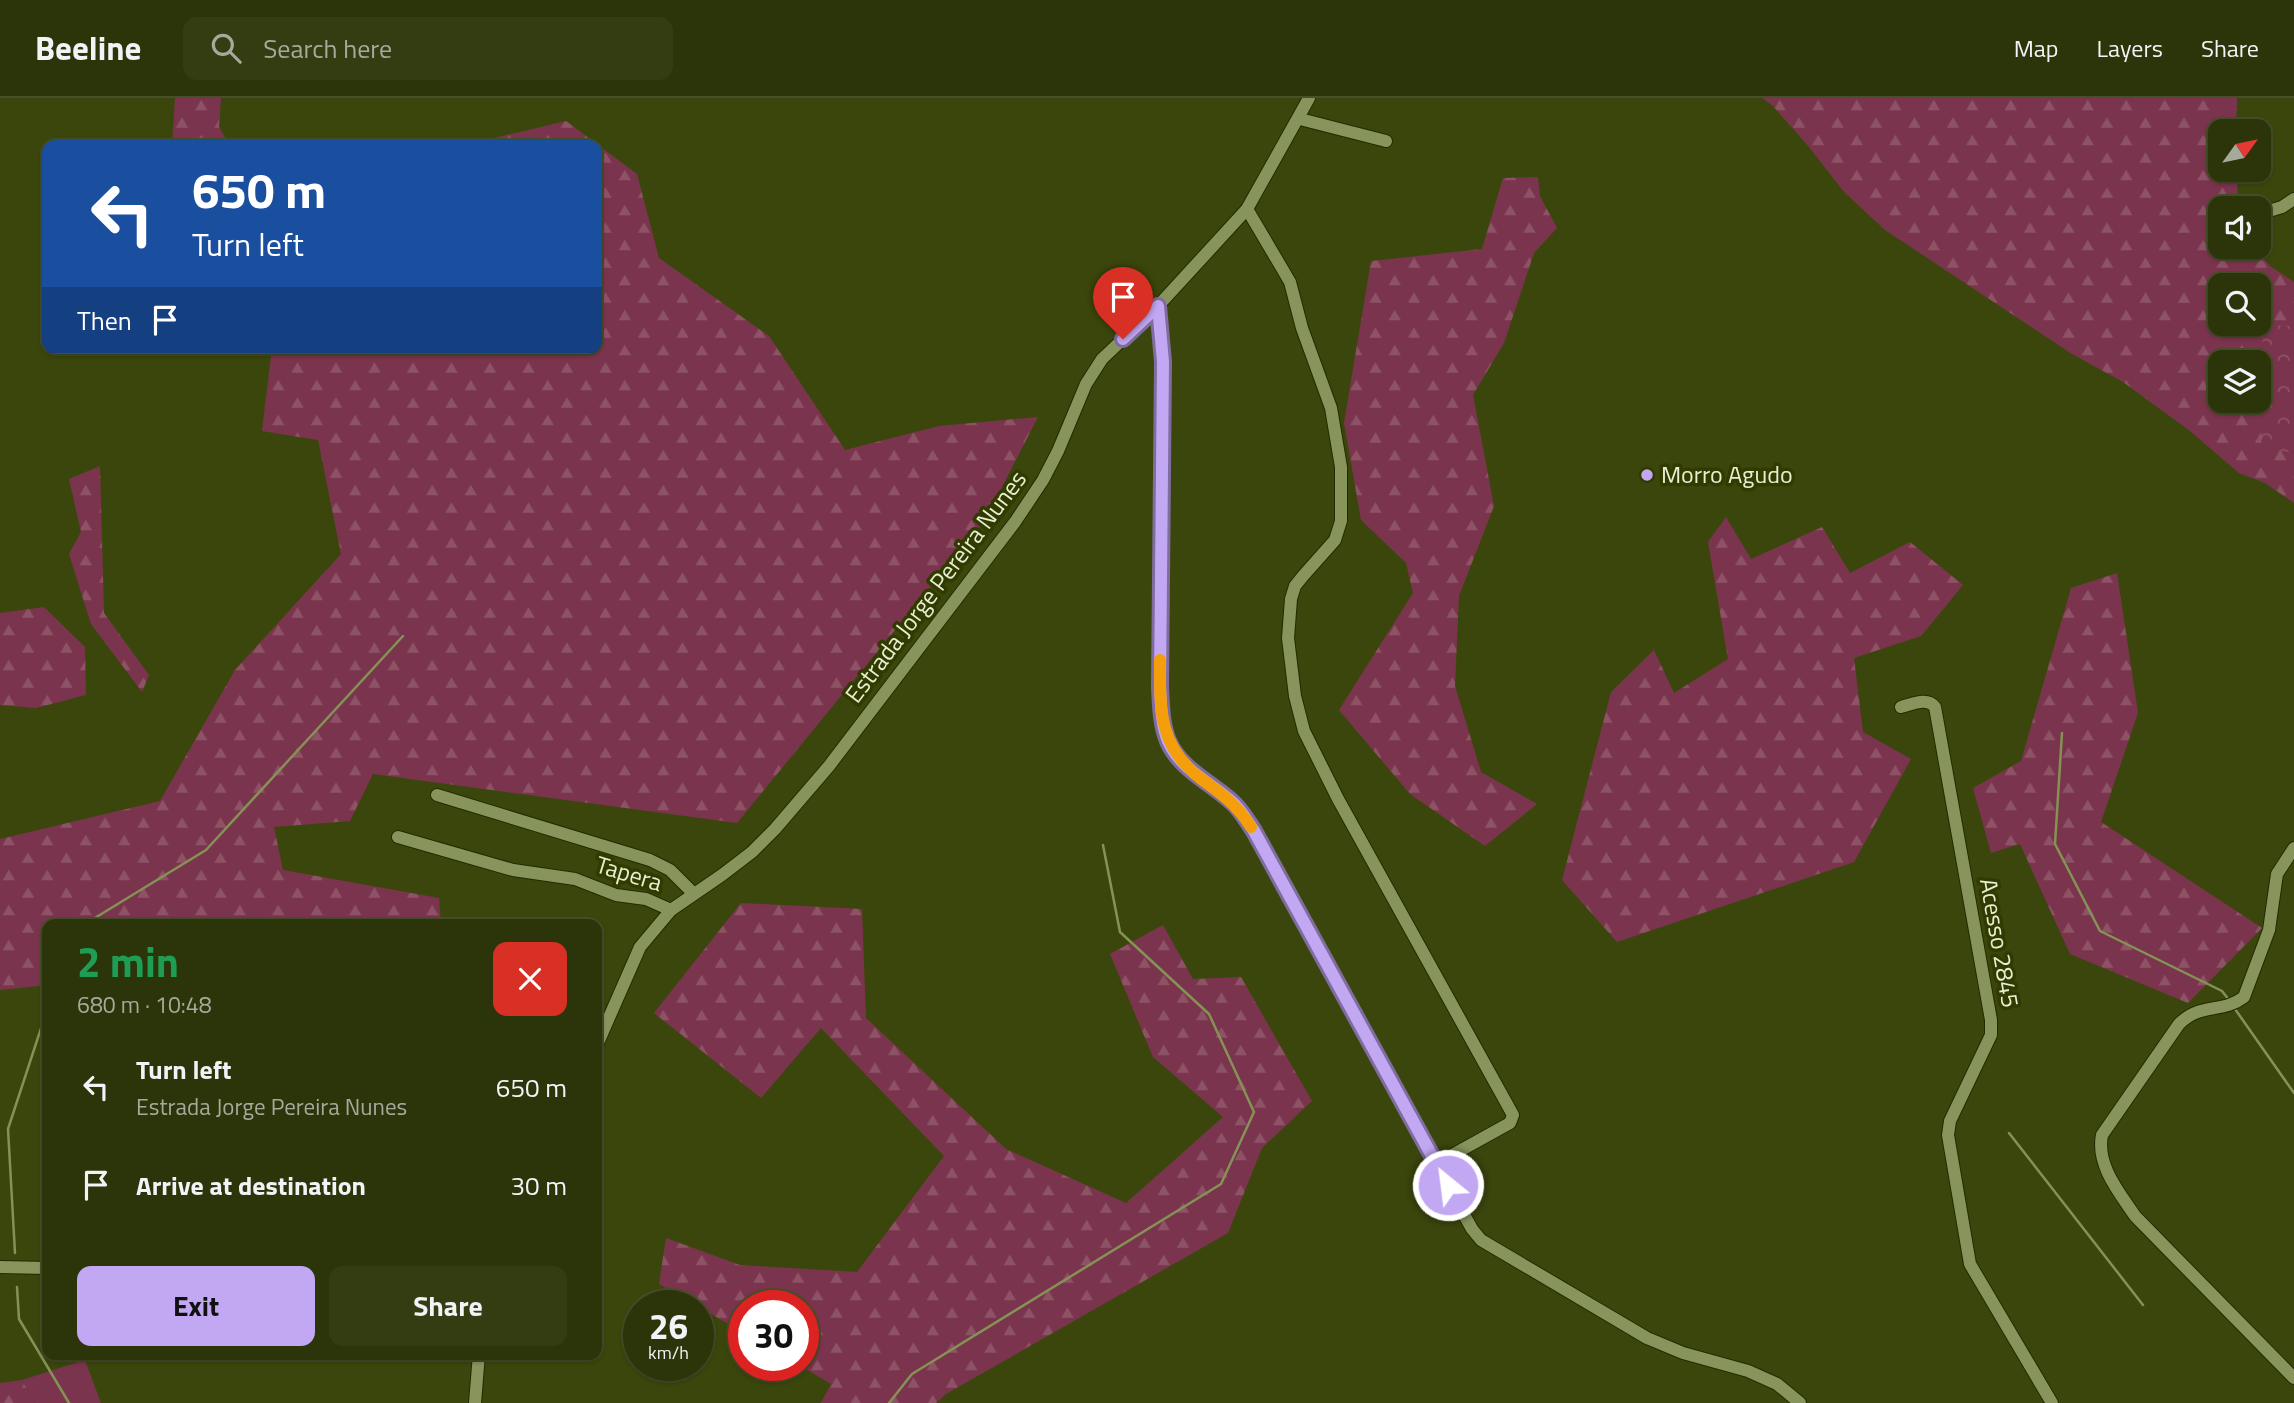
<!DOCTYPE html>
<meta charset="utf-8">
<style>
:root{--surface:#2c3409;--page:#343c12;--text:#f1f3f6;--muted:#a6aa9c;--line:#484f2a;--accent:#c2a8f3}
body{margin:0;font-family:"Titillium Web",sans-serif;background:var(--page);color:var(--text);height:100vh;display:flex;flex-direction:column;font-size:26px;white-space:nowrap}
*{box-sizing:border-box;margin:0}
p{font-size:23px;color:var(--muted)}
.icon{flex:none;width:38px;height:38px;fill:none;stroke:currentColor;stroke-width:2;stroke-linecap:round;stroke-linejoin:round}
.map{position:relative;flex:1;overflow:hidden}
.drawer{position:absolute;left:42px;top:821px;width:560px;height:441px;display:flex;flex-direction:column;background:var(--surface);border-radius:14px;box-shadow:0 2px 5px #0004,0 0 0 2px var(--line)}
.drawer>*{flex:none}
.guide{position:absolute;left:42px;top:42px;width:560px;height:214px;border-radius:14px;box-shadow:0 2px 5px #0004,0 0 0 2px var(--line);background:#1a4fa0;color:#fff;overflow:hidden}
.needle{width:46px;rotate:57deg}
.fabs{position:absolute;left:2208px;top:21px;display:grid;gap:14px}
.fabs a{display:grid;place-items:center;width:63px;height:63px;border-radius:14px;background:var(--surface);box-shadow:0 2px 5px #0004,0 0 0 2px var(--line);font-size:35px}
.speed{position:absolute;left:623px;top:1192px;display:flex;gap:14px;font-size:35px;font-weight:700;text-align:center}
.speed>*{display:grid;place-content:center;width:91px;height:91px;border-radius:50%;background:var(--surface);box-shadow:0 2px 5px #0004,0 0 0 2px var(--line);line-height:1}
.speed small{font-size:18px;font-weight:400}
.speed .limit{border:10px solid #d22;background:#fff;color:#111}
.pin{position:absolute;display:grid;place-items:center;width:60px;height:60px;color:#fff;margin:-72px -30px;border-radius:50% 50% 50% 0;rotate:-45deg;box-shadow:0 0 7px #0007}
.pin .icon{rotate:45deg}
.me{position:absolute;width:77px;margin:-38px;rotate:331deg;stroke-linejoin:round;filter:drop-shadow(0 0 5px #0008)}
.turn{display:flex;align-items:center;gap:24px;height:147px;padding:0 35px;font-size:32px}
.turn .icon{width:91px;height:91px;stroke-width:2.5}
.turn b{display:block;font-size:49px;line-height:60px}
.then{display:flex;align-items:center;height:66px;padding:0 35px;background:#0003;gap:14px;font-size:26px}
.round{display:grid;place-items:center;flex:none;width:74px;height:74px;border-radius:14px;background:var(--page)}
.summary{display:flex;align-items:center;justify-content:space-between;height:119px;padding:0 35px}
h1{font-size:42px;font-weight:700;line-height:52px;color:#1e9e55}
.primary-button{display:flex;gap:14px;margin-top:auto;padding:14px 35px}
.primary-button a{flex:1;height:80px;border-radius:14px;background:var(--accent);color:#111;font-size:28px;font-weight:700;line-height:80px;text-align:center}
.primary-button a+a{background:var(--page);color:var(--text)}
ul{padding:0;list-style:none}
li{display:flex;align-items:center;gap:21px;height:98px;padding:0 35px}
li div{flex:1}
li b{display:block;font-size:26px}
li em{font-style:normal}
header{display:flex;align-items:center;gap:42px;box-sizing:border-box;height:98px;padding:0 35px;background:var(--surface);border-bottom:2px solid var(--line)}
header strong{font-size:33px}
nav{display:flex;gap:38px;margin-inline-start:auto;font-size:24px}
.search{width:490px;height:63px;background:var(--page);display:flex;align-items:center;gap:18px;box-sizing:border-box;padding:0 24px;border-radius:14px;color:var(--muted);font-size:26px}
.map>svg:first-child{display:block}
.grass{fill:#7b344d}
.forest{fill:url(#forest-firs);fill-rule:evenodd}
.park{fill:url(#park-crowns)}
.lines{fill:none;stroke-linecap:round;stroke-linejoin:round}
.stream{stroke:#859255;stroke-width:2.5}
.minor-casing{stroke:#232b01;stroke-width:14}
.minor{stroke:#87955d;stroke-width:12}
.route-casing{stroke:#7e6d9e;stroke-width:18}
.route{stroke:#c2a8f3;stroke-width:12}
.slow{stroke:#f59e0b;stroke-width:12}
.poi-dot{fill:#c2a8f3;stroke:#313b00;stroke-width:2.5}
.labels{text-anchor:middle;stroke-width:7;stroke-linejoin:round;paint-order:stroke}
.poi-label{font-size:24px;fill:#e7efd2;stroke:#313b00;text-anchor:start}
.street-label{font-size:24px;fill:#e7efd2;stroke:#313b00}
</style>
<header>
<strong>Beeline</strong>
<div class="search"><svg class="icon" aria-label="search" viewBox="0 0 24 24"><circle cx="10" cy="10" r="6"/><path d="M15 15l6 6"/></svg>Search here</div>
<nav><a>Map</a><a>Layers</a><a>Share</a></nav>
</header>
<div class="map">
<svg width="2294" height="1305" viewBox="0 0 2294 1305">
<defs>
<pattern id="forest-firs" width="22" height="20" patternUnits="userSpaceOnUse" patternTransform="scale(1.75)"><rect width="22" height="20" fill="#7b344d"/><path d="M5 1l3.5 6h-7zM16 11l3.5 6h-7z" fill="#8e5266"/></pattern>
<pattern id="park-crowns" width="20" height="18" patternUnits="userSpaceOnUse" patternTransform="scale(1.75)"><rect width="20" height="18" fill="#7b344d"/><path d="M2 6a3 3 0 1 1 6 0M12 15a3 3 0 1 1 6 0" fill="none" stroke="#8e5266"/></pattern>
</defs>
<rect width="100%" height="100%" fill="#3b460c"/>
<!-- grass -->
<polygon class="grass" points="85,1262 101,1305 35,1305 22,1282"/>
<!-- forest -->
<g class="forest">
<polygon points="175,0 221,0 219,29 229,47 172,47"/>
<path d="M1762 0H2237L2236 33H2221V72H2236L2239 110H2221V149H2254L2270 168 2294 184V405L2265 385 2239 375 2190 333 2123 284 2072 256 1885 132 1844 94 1809 49 1772 7ZM2221 187H2259V226H2221ZM2221 264H2259V303H2221Z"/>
<polygon points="566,23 637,76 659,160 769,238 845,352 939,328 1038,319 985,422 737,725 373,676 350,723 274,729 283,772 439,800 441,826 47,826 47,887 0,892 0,741 160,703 235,572 341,456 318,342 262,333 272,250 597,250 597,47 464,47"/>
<polygon points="1538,79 1540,98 1557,130 1534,155 1504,245 1473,297 1494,408 1459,498 1455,588 1481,674 1537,706 1485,748 1410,696 1339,612 1413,495 1406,465 1361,422 1344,325 1371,163 1482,151 1503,80"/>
<polygon points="100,368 104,515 149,577 142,594 91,526 69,456 81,434 69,381"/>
<polygon points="1726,419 1751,461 1822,429 1850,475 1910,444 1963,487 1921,538 1854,560 1863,634 1911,661 1854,764 1617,844 1562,782 1611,594 1654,552 1674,595 1728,561 1708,444"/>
<polygon points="2117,475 2138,615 2101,724 2262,830 2188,905 2070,856 2020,746 1991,755 1973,690 2021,663 2071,490"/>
<polygon points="44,509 85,549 86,597 36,610 0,607 0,515"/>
<polygon points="741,805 862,811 866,920 1006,1051 1126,1105 1223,1019 1153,959 1110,856 1163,827 1193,881 1241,879 1312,1003 1262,1050 1228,1135 946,1296 936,1305 821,1305 831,1286 799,1267 803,1267 803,1208 744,1208 744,1235 659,1186 666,1140 740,1167 857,1174 944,1058 821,930 761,1000 654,915"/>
<polygon points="22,1282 35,1305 0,1305 0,1285"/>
</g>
<!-- park -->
<polygon class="park" points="2263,227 2294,228 2294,354 2261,354"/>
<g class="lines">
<!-- stream -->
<g class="stream">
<polyline points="2062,635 2055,746 2100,833 2222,893 2229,902"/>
<polyline points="85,826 206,752 403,538"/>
<polyline points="2235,911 2294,995"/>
<polyline points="2009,1035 2143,1207"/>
<polyline points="15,1155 8,1031 47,912"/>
<polyline points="17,1189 19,1221 69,1305"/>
<polyline points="889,1305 912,1276 1221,1086 1254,1014 1209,916 1120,834 1103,747"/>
</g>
<!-- minor casing -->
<g class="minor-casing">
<g id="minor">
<polyline points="1300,21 1386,43"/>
<polyline points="1247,111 1290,184 1302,230 1331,310 1341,369 1341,423 1335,442 1303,478 1295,488 1291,501 1288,540 1295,598 1304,633 1338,701 1513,1017 1510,1025 1436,1066"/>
<polyline points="2259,116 2282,109 2294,101"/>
<path d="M1158 208 1163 264 1160 589C1161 607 1161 626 1168 643 1180 671 1210 684 1231 703 1241 711 1247 723 1254 734L1436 1066 1472 1131 1481 1142 1647 1240 1683 1255 1748 1273 1777 1286 1800 1305"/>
<path d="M1901 609C1913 606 1927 599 1935 609L1991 922V937L1950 1023 1948 1037 1970 1166 2052 1305"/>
<polyline points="437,697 650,762 670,772 693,795"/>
<polyline points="398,739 513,772 575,781 616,797 646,801 671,812"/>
<path d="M2294 750 2277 776 2269 832 2244 899C2222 916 2201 904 2179 926L2102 1037C2096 1067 2119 1094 2135 1118L2294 1280"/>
<polyline points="597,947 640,849 671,812 722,777 752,754 775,731 829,668 1015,424 1043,382 1058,353 1086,286 1102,261 1158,208 1247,111 1309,0"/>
<polyline points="0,1169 47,1170"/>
<polyline points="475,1305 479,1256"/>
</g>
</g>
<!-- minor -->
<use href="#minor" class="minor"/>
</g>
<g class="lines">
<!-- route casing -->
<g class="route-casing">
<path id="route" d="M1123 241 1158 208 1163 264 1160 589C1161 607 1161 626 1168 643 1180 671 1210 684 1231 703 1241 711 1247 723 1254 733L1448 1087"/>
</g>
<!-- route -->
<use href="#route" class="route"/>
<!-- slow -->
<path class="slow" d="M1160 562C1160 611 1158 647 1200 680 1221 695 1237 707 1251 729"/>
</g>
<!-- markers -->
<circle class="poi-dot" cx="1647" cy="377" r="7"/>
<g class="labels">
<!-- poi labels -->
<g class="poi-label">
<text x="1661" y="385">Morro Agudo</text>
</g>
<!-- street labels -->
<g class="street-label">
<text transform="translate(936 489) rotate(-53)" y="8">Estrada Jorge Pereira Nunes</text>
<text transform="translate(629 776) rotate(17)" y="8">Tapera</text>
<text transform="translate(1999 845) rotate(80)" y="8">Acesso 2845</text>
</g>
</g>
</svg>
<div class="fabs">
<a><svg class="needle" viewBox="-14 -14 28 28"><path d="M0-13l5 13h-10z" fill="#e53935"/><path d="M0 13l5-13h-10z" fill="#a6aa9c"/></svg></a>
<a><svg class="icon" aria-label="sound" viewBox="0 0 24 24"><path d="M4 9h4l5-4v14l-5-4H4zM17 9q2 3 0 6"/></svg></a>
<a><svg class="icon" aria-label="search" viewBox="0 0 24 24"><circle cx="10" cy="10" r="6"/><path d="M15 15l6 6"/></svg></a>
<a><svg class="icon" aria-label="layers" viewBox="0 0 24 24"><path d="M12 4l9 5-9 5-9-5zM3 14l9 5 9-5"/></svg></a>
</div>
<div class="speed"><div>26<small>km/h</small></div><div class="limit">30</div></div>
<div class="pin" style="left:1123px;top:241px;background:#d93025"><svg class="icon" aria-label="arrive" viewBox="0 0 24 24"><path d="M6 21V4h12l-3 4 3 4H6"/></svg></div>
<svg class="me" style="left:1448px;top:1087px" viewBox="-20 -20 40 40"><circle r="17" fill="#c2a8f3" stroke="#fff" stroke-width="3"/><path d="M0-11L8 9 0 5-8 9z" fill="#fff"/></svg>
<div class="guide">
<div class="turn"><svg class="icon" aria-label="left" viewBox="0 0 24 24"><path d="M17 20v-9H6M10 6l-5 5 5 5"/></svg><div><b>650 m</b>Turn left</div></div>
<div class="then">Then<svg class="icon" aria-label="arrive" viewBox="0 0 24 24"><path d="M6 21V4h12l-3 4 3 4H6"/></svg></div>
</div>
<section class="drawer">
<div class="summary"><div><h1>2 min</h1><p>680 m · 10:48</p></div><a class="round" style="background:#d93025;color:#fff"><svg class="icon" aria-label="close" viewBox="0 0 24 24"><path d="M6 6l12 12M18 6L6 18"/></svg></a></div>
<ul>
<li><svg class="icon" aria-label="left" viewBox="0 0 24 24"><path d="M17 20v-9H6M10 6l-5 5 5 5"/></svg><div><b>Turn left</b><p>Estrada Jorge Pereira Nunes</p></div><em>650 m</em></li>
<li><svg class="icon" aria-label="arrive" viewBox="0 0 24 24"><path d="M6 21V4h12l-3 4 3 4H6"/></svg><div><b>Arrive at destination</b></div><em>30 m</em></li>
</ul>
<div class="primary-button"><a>Exit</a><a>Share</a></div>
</section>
</div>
